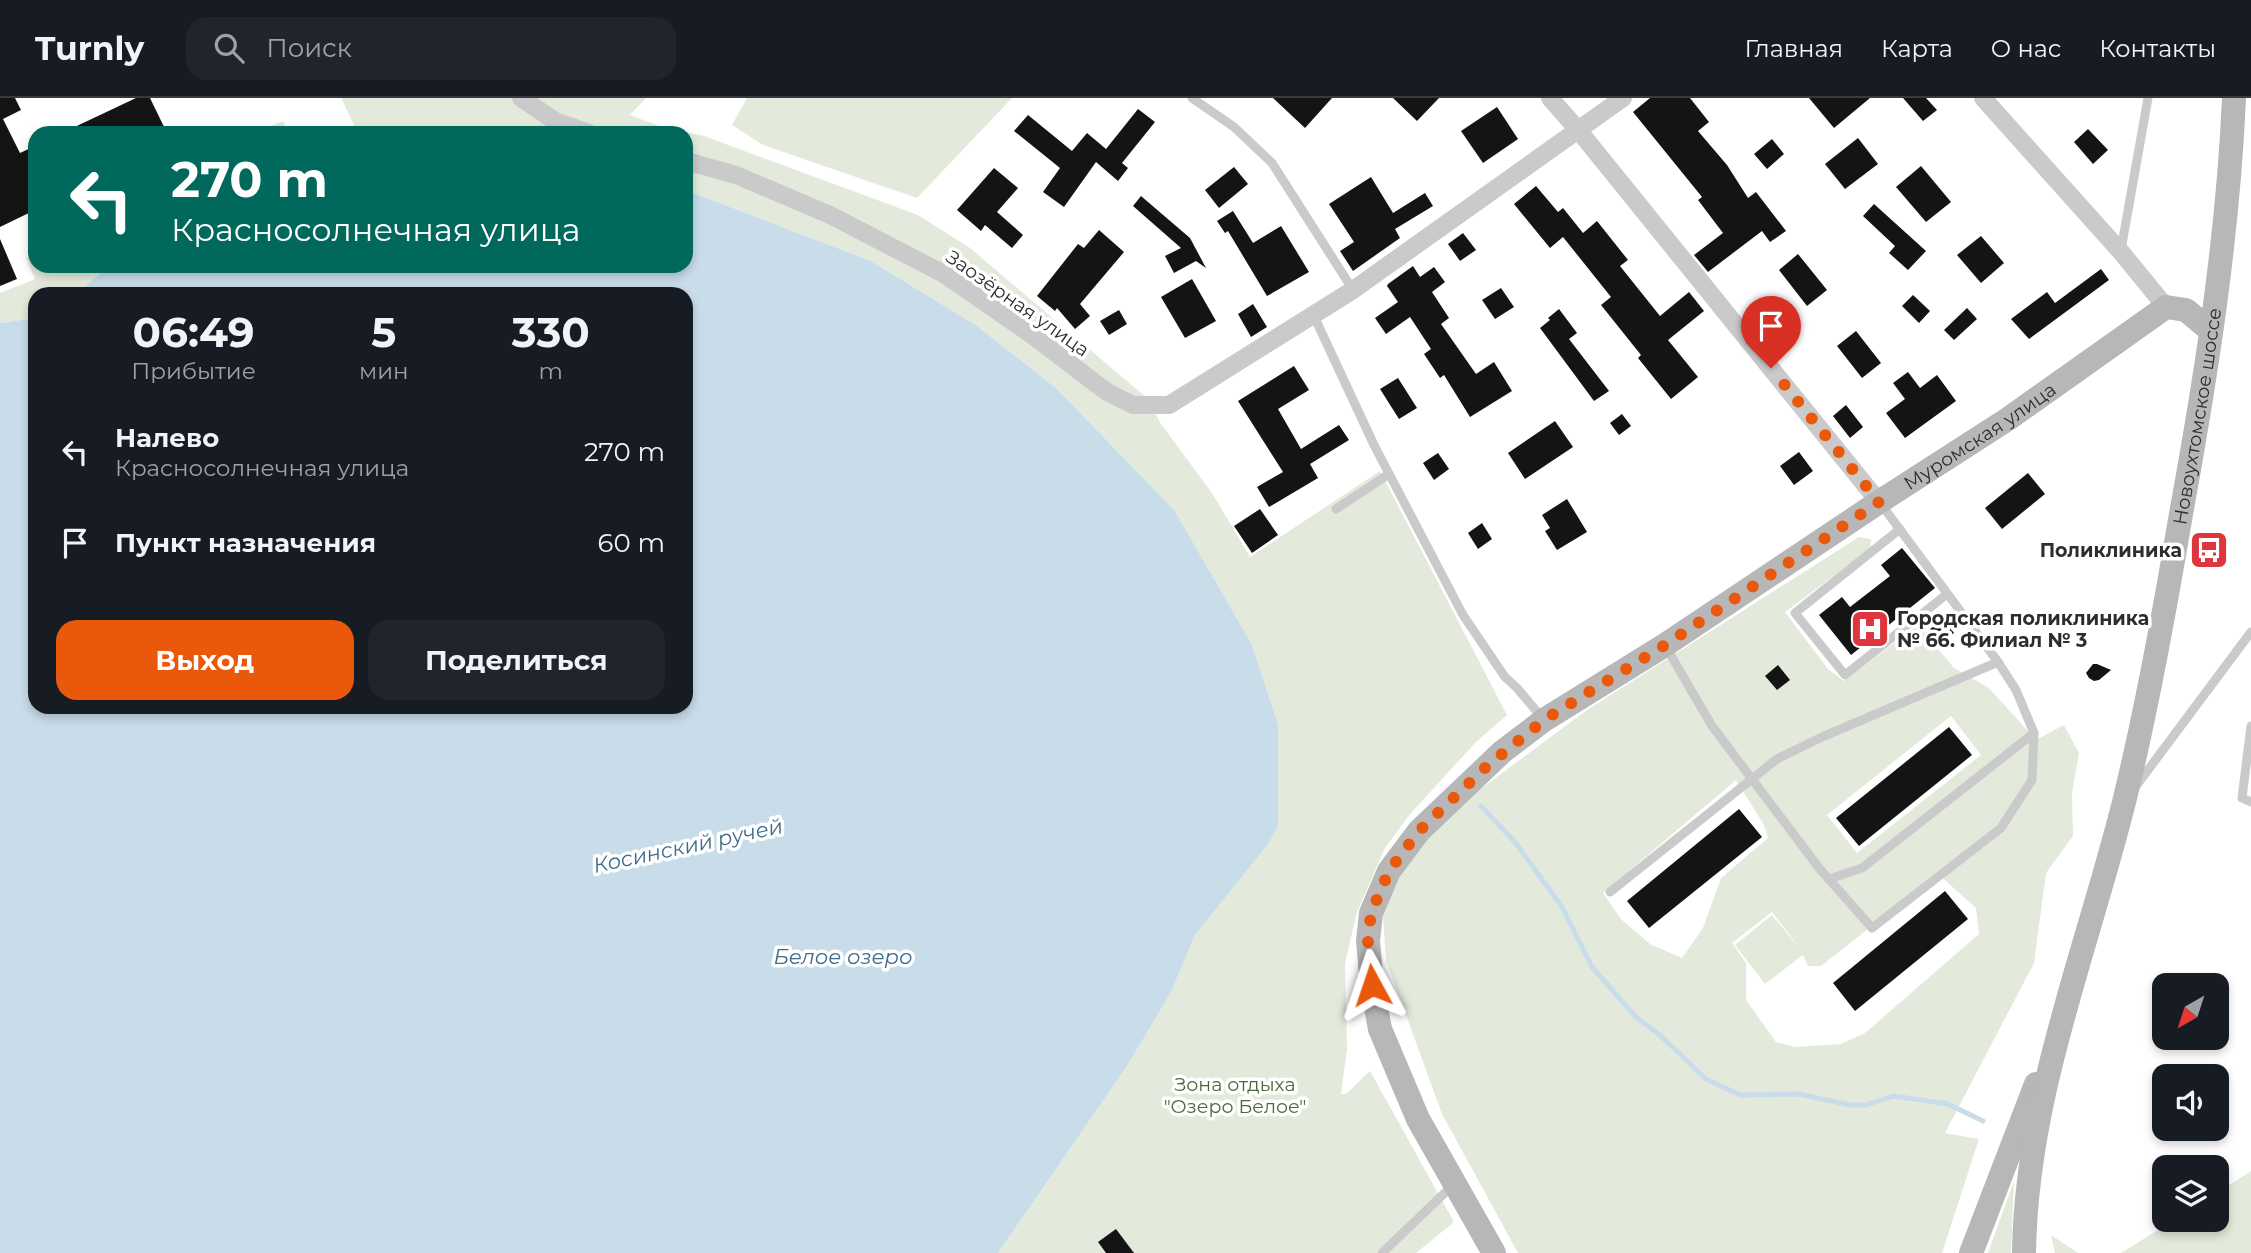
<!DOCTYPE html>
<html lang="ru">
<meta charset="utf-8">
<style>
:root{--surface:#171b24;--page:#20242c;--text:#f1f3f6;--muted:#9ea1a6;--line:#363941;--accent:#ea580c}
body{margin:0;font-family:Montserrat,sans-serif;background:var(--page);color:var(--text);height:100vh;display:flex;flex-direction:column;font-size:26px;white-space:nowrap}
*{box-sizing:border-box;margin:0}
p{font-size:23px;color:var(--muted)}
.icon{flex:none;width:38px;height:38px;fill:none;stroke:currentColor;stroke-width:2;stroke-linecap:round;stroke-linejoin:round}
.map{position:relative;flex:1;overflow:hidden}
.panel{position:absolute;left:28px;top:189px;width:665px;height:427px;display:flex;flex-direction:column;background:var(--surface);border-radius:21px;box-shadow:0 4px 10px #0003}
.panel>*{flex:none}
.banner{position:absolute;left:28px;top:28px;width:665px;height:147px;border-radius:21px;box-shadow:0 4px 10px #0003;background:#00695c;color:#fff;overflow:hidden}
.needle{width:46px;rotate:219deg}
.controls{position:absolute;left:2152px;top:875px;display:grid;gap:14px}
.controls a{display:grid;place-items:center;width:77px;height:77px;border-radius:14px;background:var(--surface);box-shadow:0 4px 10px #0003;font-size:35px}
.pin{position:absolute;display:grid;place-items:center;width:60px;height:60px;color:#fff;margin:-72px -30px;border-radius:50% 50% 50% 0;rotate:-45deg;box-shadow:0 0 7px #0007}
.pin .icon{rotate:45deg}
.me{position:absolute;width:77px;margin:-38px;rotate:355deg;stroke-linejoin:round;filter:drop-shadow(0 0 5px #0008)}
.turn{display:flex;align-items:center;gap:24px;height:147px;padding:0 28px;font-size:32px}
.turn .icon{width:91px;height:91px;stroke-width:2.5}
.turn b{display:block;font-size:49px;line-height:60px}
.eta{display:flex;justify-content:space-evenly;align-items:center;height:119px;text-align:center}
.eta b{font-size:42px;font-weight:700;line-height:49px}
.button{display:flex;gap:14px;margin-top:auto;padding:14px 28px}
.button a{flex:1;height:80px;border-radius:21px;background:var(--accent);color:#fff;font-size:28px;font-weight:700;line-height:80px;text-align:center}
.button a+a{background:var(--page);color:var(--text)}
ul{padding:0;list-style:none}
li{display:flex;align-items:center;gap:21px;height:91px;padding:0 28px}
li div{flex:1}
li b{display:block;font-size:26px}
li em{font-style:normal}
header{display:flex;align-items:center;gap:42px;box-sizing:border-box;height:98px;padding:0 35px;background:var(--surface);border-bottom:2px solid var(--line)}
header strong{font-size:33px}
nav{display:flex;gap:38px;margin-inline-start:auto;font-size:24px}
.search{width:490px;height:63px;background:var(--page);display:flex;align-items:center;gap:18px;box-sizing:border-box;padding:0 24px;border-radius:21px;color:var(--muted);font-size:26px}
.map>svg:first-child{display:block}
.green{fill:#e3eadb;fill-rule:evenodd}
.water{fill:#c8dce9}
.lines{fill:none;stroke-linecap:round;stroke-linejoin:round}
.stream{stroke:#c8dce9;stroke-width:5}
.building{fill:#141414}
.lane{stroke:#cacaca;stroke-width:9}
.street{stroke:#cacaca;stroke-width:18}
.secondary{stroke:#b7b7b7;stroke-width:24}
.route{stroke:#ea580c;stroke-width:12;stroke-dasharray:0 21.6}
.labels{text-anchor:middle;stroke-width:7;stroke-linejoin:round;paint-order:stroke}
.street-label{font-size:19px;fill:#2d2d2d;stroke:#fff}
.poi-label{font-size:19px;font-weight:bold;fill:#2d2d2d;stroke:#fff;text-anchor:end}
.park-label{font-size:19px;fill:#4f673d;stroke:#fff}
.water-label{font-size:21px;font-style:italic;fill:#3f6c8b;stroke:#fff}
</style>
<header>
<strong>Turnly</strong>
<div class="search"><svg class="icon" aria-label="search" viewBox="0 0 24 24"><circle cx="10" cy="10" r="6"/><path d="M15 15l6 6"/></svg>Поиск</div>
<nav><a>Главная</a><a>Карта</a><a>О нас</a><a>Контакты</a></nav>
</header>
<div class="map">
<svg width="2251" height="1155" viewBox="0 0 2251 1155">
<rect width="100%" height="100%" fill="#fff"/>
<!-- green -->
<g class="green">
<polygon points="341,0 646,0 630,17 659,28 704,38 918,117 970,150 1147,300 1161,326 1212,395 1250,459 1380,373 1507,617 1476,644 1411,715 1385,750 1357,814 1345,865 1347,951 1341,996 1346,996 1370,973 1454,1124 1416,1155 998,1155 1129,965 1171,894 1195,837 1267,746 1278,728 1278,626 1252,547 1175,413 1056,290 977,228 871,163 686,92 686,35 338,35 354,27"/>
<polygon points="747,0 1012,0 917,100 763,47 732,27"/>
<polygon points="283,23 289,35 253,35"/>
<polygon points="35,155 35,168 109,168 76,196 35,196 35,220 0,225 0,195 35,181 26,160"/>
<path d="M1859 439 1871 441 1870 451 1785 514 1828 571 1844 583 1918 527 1954 570 1989 590 2036 642 2064 627 2079 655 2072 695 2073 738 2046 775 2034 865 1945 1035 1979 1041 1942 1155H1518L1442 1016 1386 862 1382 805 1411 756 1451 713 1587 612ZM1778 568 1789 582 1777 592 1765 578ZM1951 618 1981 657 1857 755 1827 717ZM1736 682 1764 727 1768 740 1721 780 1703 830 1682 860 1650 846 1621 821 1603 795ZM1938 776 1976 810 1979 836 1865 935 1841 946 1795 949 1776 944 1746 902V865L1732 845 1772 814 1801 852 1772 817 1735 847 1765 886 1803 857 1808 868H1821Z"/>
<polygon points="2251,1073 2251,1155 2121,1155 2174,1122 2217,1122 2217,1095"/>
<polygon points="2014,1083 2011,1155 1988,1155"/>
<polygon points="2051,1137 2078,1155 2055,1155"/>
</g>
<!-- water -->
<polygon class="water" points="686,92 871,163 977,228 1056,290 1175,413 1252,547 1278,626 1278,728 1268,746 1195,837 1171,894 1129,965 998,1155 0,1155 0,225 35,220 35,609 686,609 686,196 76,196 109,168 686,168"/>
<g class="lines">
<!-- stream -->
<polyline class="stream" points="1481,708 1515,744 1562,809 1592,869 1636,919 1662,939 1706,981 1740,997 1799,996 1850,1007 1866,1007 1893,998 1948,1006 1983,1023"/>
</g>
<!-- building -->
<g class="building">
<polygon points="0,0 15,0 21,12 3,21 20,55 35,48 35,112 0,129"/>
<polygon points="136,0 150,0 167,35 62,35"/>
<polygon points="1273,0 1332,0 1305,30"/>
<polygon points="1393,0 1439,0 1417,23"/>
<polygon points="1650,0 1690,0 1709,24 1698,33 1727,67 1748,100 1756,94 1786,133 1770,144 1762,133 1708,174 1694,157 1723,135 1698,102 1702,99 1633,14"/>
<polygon points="1809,0 1870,0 1834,30"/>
<polygon points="1903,0 1926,0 1937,12 1923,23"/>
<polygon points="1497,9 1518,41 1483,65 1461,33"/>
<polygon points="1138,11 1155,24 1122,65 1128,70 1118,83 1096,64 1064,109 1043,94 1060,70 1014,33 1028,17 1072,53 1087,35 1106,51"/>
<polygon points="2088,31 2108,52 2093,66 2074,44"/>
<polygon points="1858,40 1878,66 1845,91 1825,66"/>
<polygon points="1772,41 1784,56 1767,71 1754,56"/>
<polygon points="1921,68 1951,104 1926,124 1896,89"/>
<polygon points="1234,69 1248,86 1219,110 1205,92"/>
<polygon points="994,70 1018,90 997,114 1023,137 1012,150 985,127 981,133 957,112"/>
<polygon points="1371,79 1393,115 1425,95 1433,108 1395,131 1400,140 1353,173 1340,153 1354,144 1329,106"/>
<polygon points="1536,88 1558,114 1563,110 1583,135 1597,123 1628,162 1620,168 1660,218 1689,194 1704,213 1668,242 1698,279 1671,301 1638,260 1641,257 1601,207 1611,199 1563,139 1550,150 1514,106"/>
<polygon points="1141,98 1190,140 1206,170 1196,163 1174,175 1165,158 1181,150 1133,108"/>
<polygon points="1874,106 1926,153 1908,172 1889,155 1895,148 1863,118"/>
<polygon points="1233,113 1253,145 1281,128 1309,174 1267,198 1228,133 1225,135 1217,123"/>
<polygon points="1099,132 1124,154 1080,206 1090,218 1075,231 1057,210 1055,213 1037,198 1078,146 1084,150"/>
<polygon points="1463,135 1476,152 1460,163 1448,146"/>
<polygon points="1981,138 2004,165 1981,185 1957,157"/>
<polygon points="0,141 17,181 0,188"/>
<polygon points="1798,156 1827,192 1807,208 1779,172"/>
<polygon points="1413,168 1420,179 1434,169 1445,184 1432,194 1449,220 1441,226 1476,276 1494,264 1512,293 1470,319 1444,277 1440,280 1424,256 1431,251 1410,219 1386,236 1375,220 1398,204 1387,188 1388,186"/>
<polygon points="2101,171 2109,182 2029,241 2011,221 2047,194 2055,205"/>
<polygon points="1192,181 1216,223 1185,240 1161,199"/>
<polygon points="1501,190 1514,209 1495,221 1482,202"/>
<polygon points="1913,197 1930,213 1919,225 1902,208"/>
<polygon points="1253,206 1267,229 1251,239 1238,216"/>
<polygon points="1967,210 1977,221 1954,242 1944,232"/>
<polygon points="1559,211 1577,235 1569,241 1609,293 1594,303 1540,230 1550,222 1548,220"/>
<polygon points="1119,212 1127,226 1109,237 1100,223"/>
<polygon points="1856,233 1881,265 1862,280 1837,248"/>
<polygon points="1294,268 1309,292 1278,311 1301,351 1339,327 1349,342 1310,366 1318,380 1269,409 1257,389 1283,374 1238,303"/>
<polygon points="1908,274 1920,290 1937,277 1956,303 1905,340 1886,315 1905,301 1893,285"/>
<polygon points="1398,280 1417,310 1399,321 1380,291"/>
<polygon points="1846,307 1863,329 1850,340 1833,318"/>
<polygon points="1622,316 1631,328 1619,337 1610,325"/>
<polygon points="1555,323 1573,349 1525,381 1508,355"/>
<polygon points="1799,354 1813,373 1794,387 1780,368"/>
<polygon points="1438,355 1449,371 1434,382 1423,365"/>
<polygon points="2028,375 2045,396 2002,431 1985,410"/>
<polygon points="1567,401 1587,434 1557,452 1545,433 1550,430 1542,417"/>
<polygon points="1260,411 1278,437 1252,455 1234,428"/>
<polygon points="1482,425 1492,441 1478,451 1468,435"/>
<polygon points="1902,450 1935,490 1851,557 1819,517 1842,499 1850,509 1890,478 1881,467"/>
<polygon points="1944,521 1954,535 1941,545 1930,531"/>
<polygon points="2093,566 2097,566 2111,572 2099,582 2094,583 2089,580 2086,575"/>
<polygon points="1778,567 1790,582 1777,592 1765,578"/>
<polygon points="1949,629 1972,657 1859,748 1836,720"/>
<polygon points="1739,711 1762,739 1649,830 1627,803"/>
<polygon points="1945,793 1968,821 1855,913 1833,885"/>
<polygon points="1116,1131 1134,1155 1106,1155 1098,1144"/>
</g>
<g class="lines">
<!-- lane -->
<g class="lane">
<polyline points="1192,0 1234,29 1272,65 1353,192"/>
<polyline points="2121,152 2148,0"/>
<polyline points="1313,216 1374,347 1463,517 1505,579 1517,590 1543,621"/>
<polyline points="1336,411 1389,376"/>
<polyline points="1900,431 1795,515 1845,577 1947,496"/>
<polyline points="1666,549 1712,628 1819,770 1872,830 2001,730 2032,682 2034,635 2016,592 1998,564 1881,406"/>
<polyline points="2251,628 2242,700 2251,704"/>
<polyline points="2136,688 2251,534"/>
<polyline points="1829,781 1862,770 2034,635"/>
<polyline points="1610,794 1777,661 1822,639 1998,564"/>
<polyline points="1382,1155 1454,1086"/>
</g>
<!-- street -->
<g class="street">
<polyline points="521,0 555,23 589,35"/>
<polyline points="1550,0 1579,33 1879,404"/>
<polyline points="1983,0 2121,154 2166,209"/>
<polyline points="686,63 736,77 830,117 944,176 1032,237 1107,294 1133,307 1169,307 1353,192 1623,0"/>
</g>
<!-- secondary -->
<g class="secondary">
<path id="s1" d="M1494 1155 1418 1021 1380 931 1372 887 1368 843 1371 815 1389 773 1419 733 1502 654 1544 622 1665 547 1879 404 2008 321 2166 209 2186 212 2211 233"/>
<polyline points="1971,1155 2036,986"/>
<path id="s2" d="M2024 1155C2026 998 2088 850 2125 700 2148 606 2165 511 2181 416 2206 279 2228 140 2234 0"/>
</g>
</g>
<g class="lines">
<!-- route -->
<polyline class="route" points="1372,887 1368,844 1371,815 1389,773 1419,733 1486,669 1544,622 1665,547 1879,404 1771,270"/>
</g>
<!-- icons -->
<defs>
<g id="bus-square" transform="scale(2.0125)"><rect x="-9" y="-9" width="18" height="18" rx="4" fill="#de363e" stroke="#fff"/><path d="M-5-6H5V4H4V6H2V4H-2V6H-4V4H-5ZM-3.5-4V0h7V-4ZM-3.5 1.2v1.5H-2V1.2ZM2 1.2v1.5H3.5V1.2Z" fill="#fff"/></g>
<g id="hospital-square" transform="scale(2.0125)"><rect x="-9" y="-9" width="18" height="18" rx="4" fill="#de363e" stroke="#fff"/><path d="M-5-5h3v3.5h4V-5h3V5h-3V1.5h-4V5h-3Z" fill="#fff"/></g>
</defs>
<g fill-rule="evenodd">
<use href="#bus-square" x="2209" y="452"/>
<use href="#hospital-square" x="1870" y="531"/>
</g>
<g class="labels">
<!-- street labels -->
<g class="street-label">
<text transform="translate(1018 205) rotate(35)" y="7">Заозёрная улица</text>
<text dy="7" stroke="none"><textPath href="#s2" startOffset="856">Новоухтомское шоссе</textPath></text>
<text dy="7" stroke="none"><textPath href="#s1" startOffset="1152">Муромская улица</textPath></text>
</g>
<!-- poi labels -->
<g class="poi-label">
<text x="2182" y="459">Поликлиника</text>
<text x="1897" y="527" text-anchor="start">Городская поликлиника<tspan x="1897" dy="22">№ 66. Филиал № 3</tspan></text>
</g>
<!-- park labels -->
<g class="park-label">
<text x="1235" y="993">Зона отдыха<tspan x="1235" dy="22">"Озеро Белое"</tspan></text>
</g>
<!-- water labels -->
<g class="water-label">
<text transform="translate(688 748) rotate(-12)" y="7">Косинский ручей</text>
<text x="843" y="866">Белое озеро</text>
</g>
</g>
</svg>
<div class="controls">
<a><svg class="needle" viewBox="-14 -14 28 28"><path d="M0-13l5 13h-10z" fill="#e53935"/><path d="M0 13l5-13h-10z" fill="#9ea1a6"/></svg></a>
<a><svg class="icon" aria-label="sound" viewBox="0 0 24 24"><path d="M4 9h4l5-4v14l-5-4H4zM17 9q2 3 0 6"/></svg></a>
<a><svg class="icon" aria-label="layers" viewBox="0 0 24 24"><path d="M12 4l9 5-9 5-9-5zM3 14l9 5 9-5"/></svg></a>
</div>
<div class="pin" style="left:1771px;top:270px;background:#d93025"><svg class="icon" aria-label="arrive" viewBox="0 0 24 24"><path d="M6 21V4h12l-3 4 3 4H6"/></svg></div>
<svg class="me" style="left:1372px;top:887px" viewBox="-20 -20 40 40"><path d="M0-17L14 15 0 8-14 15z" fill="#ea580c" stroke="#fff" stroke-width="4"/></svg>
<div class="banner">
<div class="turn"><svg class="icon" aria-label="left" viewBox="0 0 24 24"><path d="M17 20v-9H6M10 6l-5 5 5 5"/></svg><div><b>270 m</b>Красносолнечная улица</div></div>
</div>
<section class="panel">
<div class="eta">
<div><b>06:49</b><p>Прибытие</p></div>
<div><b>5</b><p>мин</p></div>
<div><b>330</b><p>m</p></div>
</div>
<ul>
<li><svg class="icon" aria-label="left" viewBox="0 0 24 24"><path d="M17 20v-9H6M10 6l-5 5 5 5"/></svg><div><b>Налево</b><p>Красносолнечная улица</p></div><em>270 m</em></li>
<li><svg class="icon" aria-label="arrive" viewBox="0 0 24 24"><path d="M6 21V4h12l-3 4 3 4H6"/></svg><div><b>Пункт назначения</b></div><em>60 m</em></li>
</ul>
<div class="button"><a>Выход</a><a>Поделиться</a></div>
</section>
</div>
